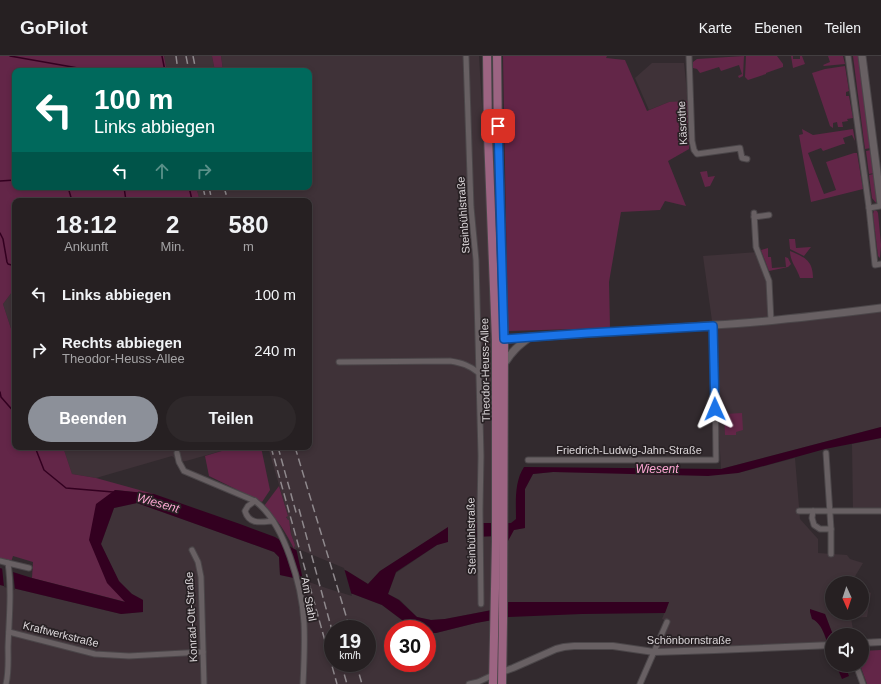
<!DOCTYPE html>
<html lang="de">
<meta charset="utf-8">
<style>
:root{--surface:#262022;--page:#2e282a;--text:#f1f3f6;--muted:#a4a3a5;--line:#423e40;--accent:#8c9099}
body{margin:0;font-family:Helvetica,sans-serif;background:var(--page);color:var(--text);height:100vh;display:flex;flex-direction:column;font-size:15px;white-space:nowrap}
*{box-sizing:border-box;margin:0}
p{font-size:13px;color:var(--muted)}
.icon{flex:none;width:22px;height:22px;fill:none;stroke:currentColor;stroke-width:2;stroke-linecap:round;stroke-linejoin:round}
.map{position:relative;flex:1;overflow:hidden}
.details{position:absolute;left:12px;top:142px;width:300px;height:252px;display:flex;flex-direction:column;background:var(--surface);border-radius:8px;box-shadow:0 2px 6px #0003,0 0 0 1px var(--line)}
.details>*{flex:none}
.guide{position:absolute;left:12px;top:12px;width:300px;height:122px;border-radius:8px;box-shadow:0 2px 6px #0003,0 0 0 1px var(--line);background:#00695c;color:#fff;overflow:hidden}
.needle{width:26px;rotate:177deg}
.buttons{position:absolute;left:825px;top:520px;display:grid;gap:8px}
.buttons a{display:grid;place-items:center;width:44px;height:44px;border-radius:50%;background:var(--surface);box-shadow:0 2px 6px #0003,0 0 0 1px var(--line);font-size:20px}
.speed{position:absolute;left:324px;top:564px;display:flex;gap:8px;font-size:20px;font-weight:700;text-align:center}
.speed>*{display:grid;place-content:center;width:52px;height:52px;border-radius:50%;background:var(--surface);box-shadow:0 2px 6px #0003,0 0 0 1px var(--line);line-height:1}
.speed small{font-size:10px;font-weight:400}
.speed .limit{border:6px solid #d22;background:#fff;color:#111}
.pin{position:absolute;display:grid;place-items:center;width:34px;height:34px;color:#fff;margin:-17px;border-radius:8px;box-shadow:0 2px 6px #0006}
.me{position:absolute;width:44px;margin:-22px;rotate:359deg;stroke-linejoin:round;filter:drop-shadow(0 0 3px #0008)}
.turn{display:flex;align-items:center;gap:14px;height:84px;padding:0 16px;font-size:18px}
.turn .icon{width:52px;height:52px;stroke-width:2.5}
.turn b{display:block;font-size:28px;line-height:34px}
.lanes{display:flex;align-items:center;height:38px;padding:0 16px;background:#0003;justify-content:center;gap:20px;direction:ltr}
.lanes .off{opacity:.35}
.eta{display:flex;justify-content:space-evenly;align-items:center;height:68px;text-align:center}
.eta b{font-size:24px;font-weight:600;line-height:28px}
.button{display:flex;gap:8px;margin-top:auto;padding:8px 16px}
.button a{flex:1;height:46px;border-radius:24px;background:var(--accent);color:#fff;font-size:16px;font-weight:600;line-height:46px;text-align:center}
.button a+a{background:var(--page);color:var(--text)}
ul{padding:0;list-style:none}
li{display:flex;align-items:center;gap:12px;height:56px;padding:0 16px}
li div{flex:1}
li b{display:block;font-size:15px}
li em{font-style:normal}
header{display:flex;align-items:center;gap:24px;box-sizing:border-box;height:56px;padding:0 20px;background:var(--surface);border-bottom:1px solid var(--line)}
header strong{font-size:19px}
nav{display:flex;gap:22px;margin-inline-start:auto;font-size:14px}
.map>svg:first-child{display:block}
.built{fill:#3f3238;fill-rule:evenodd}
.green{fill:#632648}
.water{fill:#330020}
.pier{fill:#322a2e}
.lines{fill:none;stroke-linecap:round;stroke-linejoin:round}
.stream{stroke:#330020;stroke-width:1.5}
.minor-casing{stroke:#4b4649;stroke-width:7}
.tertiary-casing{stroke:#4b4649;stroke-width:8}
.secondary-casing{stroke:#4b4649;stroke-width:9}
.primary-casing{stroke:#4b4649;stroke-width:10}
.minor{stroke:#686063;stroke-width:5}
.tertiary{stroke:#686063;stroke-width:6}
.secondary{stroke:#686063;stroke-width:7}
.primary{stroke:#9c6482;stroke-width:8}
.rail{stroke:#8f898d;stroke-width:1.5;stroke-dasharray:8 4;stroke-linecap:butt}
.route-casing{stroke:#114b97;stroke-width:10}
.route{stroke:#1a73e8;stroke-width:7}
.labels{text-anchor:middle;stroke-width:3.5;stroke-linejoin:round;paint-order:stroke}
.street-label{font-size:11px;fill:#dbd6d9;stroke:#282124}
.water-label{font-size:12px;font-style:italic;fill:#fda6d3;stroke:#282124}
</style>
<header>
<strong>GoPilot</strong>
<nav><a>Karte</a><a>Ebenen</a><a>Teilen</a></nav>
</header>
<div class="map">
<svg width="881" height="628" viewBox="0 0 881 628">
<rect width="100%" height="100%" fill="#322a2e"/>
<!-- built -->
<g class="built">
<polygon points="164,0 212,0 215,15 167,15"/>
<polygon points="221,0 479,0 496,284 499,467 514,474 525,472 525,433 533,418 553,416 738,417 795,402 800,463 818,483 818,497 847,499 850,503 863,507 851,527 832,527 832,557 862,557 862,533 871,537 867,561 851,562 854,579 833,579 825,558 816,565 821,570 827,586 658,594 670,567 662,563 669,546 492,554 445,563 431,564 417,561 400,544 388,538 396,517 437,489 448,485 448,472 380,515 368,528 347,515 294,493 295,489 291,478 291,473 286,460 288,460 268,391 309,391 309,145 200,145 196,131 309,131 309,15 223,15"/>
<polygon points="652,7 684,7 688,46 669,46 649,54 635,22"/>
<polygon points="758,196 768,224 769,266 881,253 881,371 721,413 713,272 703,200"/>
<polygon points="15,232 15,285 3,248"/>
<polygon points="881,382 881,455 853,456 852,388"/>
<polygon points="63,391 235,391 186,405 179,406 172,400 96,422 72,418"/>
<path d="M137 447 274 496 279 501 280 519 303 524 353 538 382 549 414 573H393V607H427V577H436L476 567 498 563 497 624 480 628H0V529L121 558 143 556V544L132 538 118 525 101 488 114 452ZM333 573H367V607H333Z"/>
</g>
<!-- green -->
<g class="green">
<polygon points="0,0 164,0 167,15 15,15 15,131 196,131 200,145 15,145 15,232 3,248 15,285 15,391 63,391 72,418 96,422 154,438 115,434 90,484 126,546 32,522 33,506 13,500 11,506 0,503"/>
<polygon points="212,0 221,0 223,15 215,15"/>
<polygon points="503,0 607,0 606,2 625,4 647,55 669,46 688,45 689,93 668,105 686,150 665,145 660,154 621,156 609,226 610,272 508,275"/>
<polygon points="744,0 743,20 739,22 738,20 742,18 739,9 721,15 719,11 700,17 697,13 693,12 693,6 697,3"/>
<polygon points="746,0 777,0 783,8 783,11 766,17 766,18 748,24 745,21"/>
<polygon points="791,0 793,0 793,3 800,3 800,0 802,0 805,8 793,12"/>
<polygon points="828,0 843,0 845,8 824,10 823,9 830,6"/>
<polygon points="853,0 858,0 871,92 865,93"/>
<polygon points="845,10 849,35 846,36 846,40 849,40 853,62 847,63 848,65 842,66 843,71 838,71 837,66 833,67 833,72 830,70 829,67 812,17 825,13"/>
<polygon points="802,73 813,79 853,73 855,85 852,79 843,82 845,88 843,88 823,95 821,92 808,97 824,138 836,134 826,106 854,97 857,97 863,133 811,146 799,79 803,78"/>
<polygon points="871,94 874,117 869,118 866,95"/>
<polygon points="707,115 708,121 715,120 710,130 705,131 700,116"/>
<polygon points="874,118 877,144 876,147 872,142 869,119"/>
<polygon points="874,154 877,155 878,157 881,189 880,202 878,200 873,158"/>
<polygon points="789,183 795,183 796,192 811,191 804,200 790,193"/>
<polygon points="768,192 768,201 771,201 772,212 786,211 785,201 788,202 791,208 788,211 769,215 761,194"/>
<path d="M790 195C804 201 813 204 813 222H800C797 212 790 206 790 195Z"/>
<polygon points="742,357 743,374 736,376 736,379 725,379 724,358"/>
<polygon points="235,391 261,391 270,434 262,446 209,420 205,400"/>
<path d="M279 430 288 460 286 461 288 464H289L291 478 295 489 294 493C286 476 277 463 264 450Z"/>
<polygon points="881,594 881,628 867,628 860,609 862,609 862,595"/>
</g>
<!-- water -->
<g class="water">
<path d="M881 371V382L825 393 738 417 708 420 553 416 533 418 525 433V472L514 474 508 485 499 480 474 481V467H511L516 463C516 447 514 426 524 411L721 413Z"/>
<polygon points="115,434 154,438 240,468 275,481 294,493 347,515 368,528 380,515 448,471 448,486 437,489 396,516 388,538 399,544 417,561 431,564 445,563 492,554 508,546 669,546 665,557 582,558 509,561 476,567 436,577 427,577 427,573 414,573 382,549 353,538 303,524 280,519 279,501 274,496 137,447 114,452 101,488 119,525 132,538 143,544 143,556 121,558 0,529 0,512 32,522 125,546 107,527 89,484 96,448"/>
<path d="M810 553 825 558 833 579H832V599C827 588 824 568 812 563L810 556Z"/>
<polygon points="836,609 845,609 849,620 842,623"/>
</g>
<!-- pier -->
<g class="pier">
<polygon points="296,492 344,512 352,540 329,533 303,524"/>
<polygon points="2,511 13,514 15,534 4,531"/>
</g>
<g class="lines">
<!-- stream -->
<g class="stream">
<polyline points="10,0 95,15"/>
<polyline points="162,0 165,15"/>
<polyline points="0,125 15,124"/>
<polyline points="68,131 72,145"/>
<polyline points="124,131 126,145"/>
<polyline points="189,131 192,144 191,145"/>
<polyline points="0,177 3,183 7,206 8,208 15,210"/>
<polyline points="0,336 1,341 15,357"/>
<polyline points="35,391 44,414 66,432 113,436"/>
</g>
<!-- minor casing -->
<g class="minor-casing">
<g id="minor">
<polyline points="466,0 471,151 476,204 481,400 480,454 481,548"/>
<polyline points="689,0 692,85 694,94 697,98 740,92 742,102 747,103"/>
<polyline points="848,0 869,152 875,209 881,208"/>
<polyline points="869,152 881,150"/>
<polyline points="754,157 756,191 769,225 771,265"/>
<polyline points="754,161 769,159"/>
<path d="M339 306 450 305C462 307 469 309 479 317"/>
<path d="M177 397 179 406 184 415 255 445C285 467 302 531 304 567 305 587 304 608 303 628"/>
<polyline points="826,397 831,473 831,498"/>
<polyline points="528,404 716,404 715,318 713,270"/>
<path d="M255 445 248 450 245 455C249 469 261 466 273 465"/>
<polyline points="799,455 881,455"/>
<polyline points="813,455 812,462 814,469 820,473 831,473"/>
<polyline points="192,494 198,506 201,521 204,628"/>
<path d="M0 505 8 507C12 535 9 563 8 591 8 604 9 615 6 628"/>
<polyline points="8,507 29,512"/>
<polyline points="9,576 95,598 129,600 203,596"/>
<polyline points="856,609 863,628"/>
<polyline points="469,628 478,626 493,619"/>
<polyline points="640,628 667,566"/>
</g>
</g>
<!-- tertiary casing -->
<g class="tertiary-casing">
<g id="tertiary">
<polyline points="862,587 881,586"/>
<polyline points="502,616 513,612 556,593 564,591 574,590 613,590 654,596 715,594 832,589"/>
</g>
</g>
<!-- secondary casing -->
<g class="secondary-casing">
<g id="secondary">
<polyline points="862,0 881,148"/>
<path d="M499 284C570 277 642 275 714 269 770 266 826 259 881 252"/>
<path d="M504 308C512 295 518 290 530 281"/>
</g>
</g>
<!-- primary casing -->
<g class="primary-casing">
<g id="primary">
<polyline points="487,0 488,80 496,284 496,485 493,628"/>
<polyline points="497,0 498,84 504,283 503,564 502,628"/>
</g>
</g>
<!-- minor -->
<use href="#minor" class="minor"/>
<!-- tertiary -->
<use href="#tertiary" class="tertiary"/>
<!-- secondary -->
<use href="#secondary" class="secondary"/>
<!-- primary -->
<use href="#primary" class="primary"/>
<!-- rail -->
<g class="rail">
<polyline points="176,0 178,15"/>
<polyline points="186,0 189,15"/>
<polyline points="193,0 196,15"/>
<polyline points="203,131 206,145"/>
<polyline points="209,131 212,145"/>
<polyline points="224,131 228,145"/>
<polyline points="271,391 337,628"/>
<polyline points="278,391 297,460"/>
<polyline points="295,391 350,573"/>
<polyline points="299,453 333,578"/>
<polyline points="341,607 347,628"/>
<polyline points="356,607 362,628"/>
</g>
</g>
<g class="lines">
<!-- route casing -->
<g class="route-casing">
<polyline id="route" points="498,70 504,283 588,277 713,270 715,353"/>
</g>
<!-- route -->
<use href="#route" class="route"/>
</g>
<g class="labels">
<!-- street labels -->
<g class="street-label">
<text transform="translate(682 67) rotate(-93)" y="4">Käsröthe</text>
<text transform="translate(463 159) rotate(-94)" y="4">Steinbühlstraße</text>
<text transform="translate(485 314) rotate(-91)" y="4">Theodor-Heuss-Allee</text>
<text x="629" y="398">Friedrich-Ludwig-Jahn-Straße</text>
<text transform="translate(471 480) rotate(-91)" y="4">Steinbühlstraße</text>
<text transform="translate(309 543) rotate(80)" y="4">Am Stahl</text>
<text transform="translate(191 561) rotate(-93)" y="4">Konrad-Ott-Straße</text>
<text transform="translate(61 578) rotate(14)" y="4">Kraftwerkstraße</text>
<text x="689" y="588">Schönbornstraße</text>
</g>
<!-- water labels -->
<g class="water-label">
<text x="657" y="417">Wiesent</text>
<text transform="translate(158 447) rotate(16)" y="4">Wiesent</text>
</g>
</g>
</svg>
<div class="buttons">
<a><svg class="needle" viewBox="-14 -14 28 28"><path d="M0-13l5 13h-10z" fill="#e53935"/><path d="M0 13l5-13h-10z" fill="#a4a3a5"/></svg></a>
<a><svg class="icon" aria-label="sound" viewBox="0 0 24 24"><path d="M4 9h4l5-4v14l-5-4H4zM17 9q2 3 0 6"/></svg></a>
</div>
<div class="speed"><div>19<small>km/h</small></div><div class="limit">30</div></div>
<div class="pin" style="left:498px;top:70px;background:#d93025"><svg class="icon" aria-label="arrive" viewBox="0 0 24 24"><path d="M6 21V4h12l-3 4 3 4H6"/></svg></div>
<svg class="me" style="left:715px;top:353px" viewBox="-20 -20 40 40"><path d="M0-17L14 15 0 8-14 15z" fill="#1a73e8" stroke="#fff" stroke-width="4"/></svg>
<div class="guide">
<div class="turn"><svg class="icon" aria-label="left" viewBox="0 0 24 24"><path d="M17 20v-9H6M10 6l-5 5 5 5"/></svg><div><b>100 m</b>Links abbiegen</div></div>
<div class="lanes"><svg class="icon" aria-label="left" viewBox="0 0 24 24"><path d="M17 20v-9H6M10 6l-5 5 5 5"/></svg><svg class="icon off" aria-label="ahead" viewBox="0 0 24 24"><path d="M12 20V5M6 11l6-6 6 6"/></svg><svg class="icon off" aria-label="right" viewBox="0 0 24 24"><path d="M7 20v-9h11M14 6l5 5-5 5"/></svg></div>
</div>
<section class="details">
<div class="eta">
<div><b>18:12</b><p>Ankunft</p></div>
<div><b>2</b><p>Min.</p></div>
<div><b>580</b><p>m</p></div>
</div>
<ul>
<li><svg class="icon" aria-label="left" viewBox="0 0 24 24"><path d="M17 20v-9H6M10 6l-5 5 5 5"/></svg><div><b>Links abbiegen</b></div><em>100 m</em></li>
<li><svg class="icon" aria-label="right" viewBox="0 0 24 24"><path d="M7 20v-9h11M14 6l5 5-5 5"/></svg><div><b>Rechts abbiegen</b><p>Theodor-Heuss-Allee</p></div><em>240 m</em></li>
</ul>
<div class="button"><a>Beenden</a><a>Teilen</a></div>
</section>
</div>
